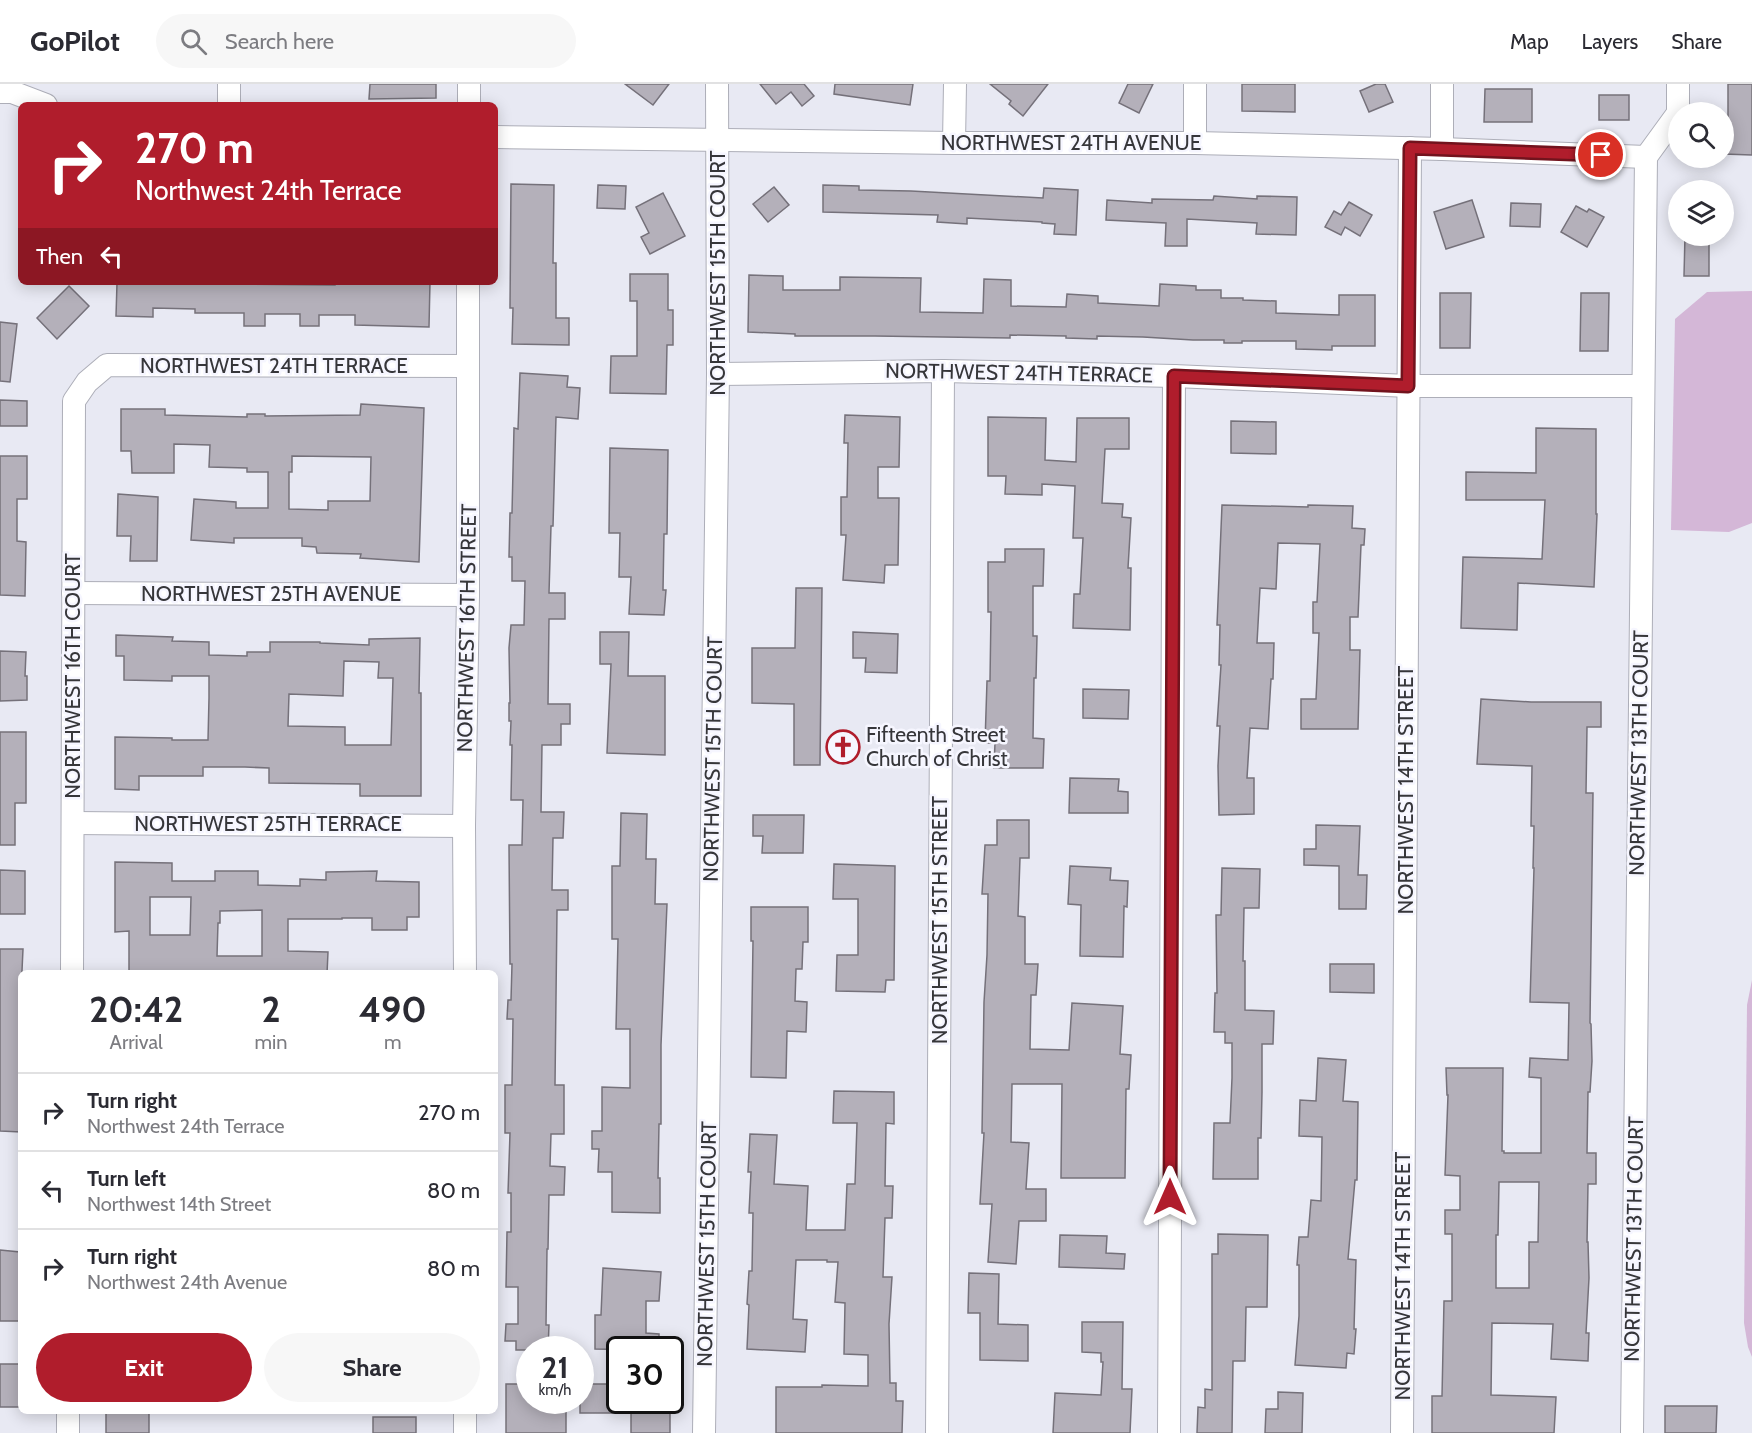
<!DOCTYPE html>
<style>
:root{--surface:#fff;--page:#f7f7f7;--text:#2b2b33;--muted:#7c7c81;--line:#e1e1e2;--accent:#b01d2c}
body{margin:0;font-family:Cabin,sans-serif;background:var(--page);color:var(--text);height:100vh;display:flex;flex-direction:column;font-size:22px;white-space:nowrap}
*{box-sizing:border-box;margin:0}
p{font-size:20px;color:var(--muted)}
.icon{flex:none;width:33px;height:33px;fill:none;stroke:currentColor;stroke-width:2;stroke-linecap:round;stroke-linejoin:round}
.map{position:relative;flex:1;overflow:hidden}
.side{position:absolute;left:18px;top:886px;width:480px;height:444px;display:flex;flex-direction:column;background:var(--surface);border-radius:9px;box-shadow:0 3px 15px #0003}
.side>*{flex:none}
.hud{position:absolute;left:18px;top:18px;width:480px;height:183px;border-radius:9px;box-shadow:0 3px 15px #0003;background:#b01d2c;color:#fff;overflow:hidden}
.fabs{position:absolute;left:1668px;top:18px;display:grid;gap:12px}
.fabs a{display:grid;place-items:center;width:66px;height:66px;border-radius:50%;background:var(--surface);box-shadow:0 3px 15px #0003;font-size:30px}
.speed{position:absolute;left:516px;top:1252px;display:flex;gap:12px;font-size:30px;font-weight:700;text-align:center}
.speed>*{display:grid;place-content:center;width:78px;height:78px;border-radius:50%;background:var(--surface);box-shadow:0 3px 15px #0003;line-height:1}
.speed small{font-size:15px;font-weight:400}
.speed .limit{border:3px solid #111;border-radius:9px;background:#fff;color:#111}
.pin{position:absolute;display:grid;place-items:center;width:51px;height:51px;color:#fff;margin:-26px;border:3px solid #fff;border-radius:50%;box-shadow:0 2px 6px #0007}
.me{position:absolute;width:66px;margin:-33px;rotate:0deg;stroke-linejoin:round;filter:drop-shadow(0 0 4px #0008)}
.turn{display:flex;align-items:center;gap:21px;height:126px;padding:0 18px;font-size:27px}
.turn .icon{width:78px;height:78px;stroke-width:2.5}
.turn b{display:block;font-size:42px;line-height:51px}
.then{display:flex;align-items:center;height:57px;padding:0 18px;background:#0003;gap:12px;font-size:22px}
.eta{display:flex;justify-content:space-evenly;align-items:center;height:102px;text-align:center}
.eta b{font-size:36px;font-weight:700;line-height:42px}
.action{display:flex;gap:12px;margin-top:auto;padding:12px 18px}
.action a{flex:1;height:69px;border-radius:36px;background:var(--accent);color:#fff;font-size:24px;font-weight:700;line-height:69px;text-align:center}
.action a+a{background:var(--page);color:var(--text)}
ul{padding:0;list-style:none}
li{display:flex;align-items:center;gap:18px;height:78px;padding:0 18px;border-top:2px solid var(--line)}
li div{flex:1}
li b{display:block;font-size:22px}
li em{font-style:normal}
header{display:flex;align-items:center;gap:36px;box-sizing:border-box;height:84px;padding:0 30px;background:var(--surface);border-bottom:2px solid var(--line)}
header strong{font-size:28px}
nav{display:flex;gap:33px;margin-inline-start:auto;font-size:21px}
.search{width:420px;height:54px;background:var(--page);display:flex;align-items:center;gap:15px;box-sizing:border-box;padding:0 21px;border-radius:33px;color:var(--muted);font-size:22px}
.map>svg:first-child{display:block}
.green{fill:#d4b7d7}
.building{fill:#b4b0ba;stroke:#75717a;stroke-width:1.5;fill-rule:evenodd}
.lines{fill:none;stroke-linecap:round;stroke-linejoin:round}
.street-casing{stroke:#adaeb8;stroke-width:24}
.street{stroke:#fff;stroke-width:22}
.route-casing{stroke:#72131d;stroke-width:15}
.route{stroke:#b01d2c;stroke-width:10}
.labels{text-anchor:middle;stroke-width:5;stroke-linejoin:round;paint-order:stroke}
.street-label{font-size:21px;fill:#36363a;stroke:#f6f6ff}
.poi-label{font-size:21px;fill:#36363a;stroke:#f6f6ff;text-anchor:start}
</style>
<header>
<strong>GoPilot</strong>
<div class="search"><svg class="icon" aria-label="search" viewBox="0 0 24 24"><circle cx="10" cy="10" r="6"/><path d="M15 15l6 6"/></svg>Search here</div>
<nav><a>Map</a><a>Layers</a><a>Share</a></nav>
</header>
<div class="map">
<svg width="1752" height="1349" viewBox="0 0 1752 1349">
<rect width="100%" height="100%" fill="#e8e9f3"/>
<!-- green -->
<g class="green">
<polygon points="1752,207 1752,439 1729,448 1671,446 1675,235 1707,208"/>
<polygon points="1752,896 1752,1273 1748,1263 1744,1239 1747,921"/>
</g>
<!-- building -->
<g class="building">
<polygon points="370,0 436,0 436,14 369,15"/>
<polygon points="625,0 669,0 653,21"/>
<polygon points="760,0 804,0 814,12 802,22 791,8 776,20"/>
<polygon points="835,0 913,0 910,21 834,10"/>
<polygon points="990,0 1048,0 1023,32 1009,20 1011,17"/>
<polygon points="1128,0 1153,0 1139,29 1119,19"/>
<polygon points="1242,0 1295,0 1295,28 1242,27"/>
<polygon points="1376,0 1385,0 1393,18 1369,28 1360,7"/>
<polygon points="1728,0 1752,0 1752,71 1724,70 1724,42 1728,43"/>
<polygon points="1485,5 1532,5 1532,38 1484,38"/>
<rect x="1599" y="11" width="30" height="25"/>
<polygon points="511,100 554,101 553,179 556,179 556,234 569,234 569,261 512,260 513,224 510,224"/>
<polygon points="598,101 626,102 625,125 597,124"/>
<polygon points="823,101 859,102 859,106 911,107 1043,114 1044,104 1078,106 1076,151 1054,150 1055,140 1042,139 1042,138 967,134 967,140 937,138 938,131 823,128"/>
<polygon points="774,103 789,121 768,138 753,120"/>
<polygon points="663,109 685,152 650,170 641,153 649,149 636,123"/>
<polygon points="1214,112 1257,115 1257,112 1297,113 1296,151 1256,150 1257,139 1187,135 1187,162 1165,162 1166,139 1106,136 1107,116 1152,119 1152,115 1213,116"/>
<polygon points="1472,116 1484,153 1446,165 1434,128"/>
<polygon points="1349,118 1372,131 1360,152 1345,143 1341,151 1325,143 1334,127 1341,131"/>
<polygon points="1511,119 1541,120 1540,143 1510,142"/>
<polygon points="1576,122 1587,128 1589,125 1604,133 1587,163 1561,148"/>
<polygon points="1685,152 1709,152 1709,192 1684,192"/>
<polygon points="630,190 668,190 668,226 673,226 673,261 667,261 666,310 610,309 611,272 637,272 637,217 630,217"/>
<polygon points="749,191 783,192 783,206 840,206 840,193 921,194 920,228 983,229 984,195 1011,196 1011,222 1066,223 1067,210 1098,212 1098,219 1159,222 1160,200 1196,202 1196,206 1221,206 1221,214 1243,214 1243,216 1276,217 1276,229 1339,231 1339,211 1375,211 1375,262 1332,262 1332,266 1296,265 1296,257 1242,257 1242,259 1224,259 1224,256 1193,256 1143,253 1097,252 1097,255 1066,254 1066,252 1010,251 1010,254 875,252 795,252 795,250 748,248"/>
<polygon points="168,198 210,198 210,200 335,201 335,198 430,198 429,243 355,241 355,231 319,231 319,242 300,242 300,230 265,230 265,242 244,242 244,229 195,229 195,225 153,224 153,233 116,232 117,199 168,200"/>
<polygon points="69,202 89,222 57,255 37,234"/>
<polygon points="1440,209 1471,209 1470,264 1440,264"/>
<polygon points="1581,209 1609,209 1608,267 1580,267"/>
<polygon points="0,238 17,240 10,298 0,297"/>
<polygon points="520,289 568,292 567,303 580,304 578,335 556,333 553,442 551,442 549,509 565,509 565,535 549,535 548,620 570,620 570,640 561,640 561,661 542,661 541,728 564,728 563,754 553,754 552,806 568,806 568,826 557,826 555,1001 564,1001 564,1050 551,1050 550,1082 565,1083 564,1111 549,1111 548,1165 547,1165 546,1241 549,1241 548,1266 516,1266 516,1257 505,1257 506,1240 518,1240 518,1203 506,1203 507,1148 511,1148 511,1109 508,1109 510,1049 505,1049 505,1001 512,1001 513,935 507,935 508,916 511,916 512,880 510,880 509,761 522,761 523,716 511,716 512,661 510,661 511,637 509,637 509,619 510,619 509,564 511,541 524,541 525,497 512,497 512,473 509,473 510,429 512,429 514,344 518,345"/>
<polygon points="0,316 27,317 27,342 0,342"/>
<path d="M361 320 424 324 419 478 360 474 361 470 317 469 316 463 302 462V454H234V459L191 456 194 415 236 418V424H268V388H247V384L209 383 210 361 174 360V389H132L131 367H121V325H165V331L247 333V330H265V332L360 331ZM292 372 371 373 370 417H328V426L289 425V388H292Z"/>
<polygon points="845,331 900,333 899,383 878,383 878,414 899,414 898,481 885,481 884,499 843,496 846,451 841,451 841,413 847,413 848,359 844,359"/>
<polygon points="988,333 1046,334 1045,376 1076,378 1077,334 1129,334 1129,365 1105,365 1102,419 1123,420 1122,433 1131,434 1128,484 1131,484 1130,546 1073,544 1074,510 1080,510 1083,454 1073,454 1075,402 1042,400 1042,411 1005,410 1006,392 988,392"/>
<polygon points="1231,337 1276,338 1276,370 1231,369"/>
<polygon points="1536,344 1596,345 1596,430 1597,430 1594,503 1518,499 1517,546 1461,544 1463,473 1542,475 1545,416 1466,416 1466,388 1536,389"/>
<polygon points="610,364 668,366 667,450 664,450 663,506 666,506 664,531 629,530 631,493 619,493 620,449 609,449"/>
<polygon points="0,372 27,372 27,415 17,415 17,457 26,458 25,512 0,511"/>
<polygon points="118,410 158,413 157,477 130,477 131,452 117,452"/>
<polygon points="1222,421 1308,423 1308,421 1353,422 1352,444 1365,445 1364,461 1361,461 1358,533 1350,533 1350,566 1360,566 1358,645 1301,645 1301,615 1316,615 1319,549 1313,549 1313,518 1317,518 1320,460 1278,459 1276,505 1260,504 1257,559 1274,559 1273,595 1271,595 1268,645 1250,644 1247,694 1254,694 1254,730 1219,731 1218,682 1220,642 1217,642 1221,581 1219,581 1220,541 1217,541"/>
<polygon points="1005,465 1044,465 1043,502 1033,502 1033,552 1037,552 1036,594 1034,594 1033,654 1044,655 1043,684 994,684 995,659 985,659 987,597 990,597 991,528 988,528 988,478 1005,478"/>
<polygon points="796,504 822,504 820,681 794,681 794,620 752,619 752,564 795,564"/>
<polygon points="600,548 629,548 628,592 665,592 665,671 607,669 611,580 600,580"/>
<polygon points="853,548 898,550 897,589 865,588 866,574 853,574"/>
<path d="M116 551 173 553 172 557 209 558V571L247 572V568H270V558H320V559L369 561V555L420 554 419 609H421V712H360V700L269 699V684L245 683H203V692H139V706L115 705V653L172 654V656H208L209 614V592H172V597L124 596V572H116ZM344 577 379 578 378 594H393L391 661H345V643L288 642 289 610 343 612Z"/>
<polygon points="0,567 26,568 25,592 27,592 27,616 0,617"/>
<polygon points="1083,605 1129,606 1128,635 1083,634"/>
<path d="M1481 615 1531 618H1601V643H1587L1586 709H1593L1590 939 1591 940 1592 977 1590 1008H1588L1587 1069H1596V1100H1588L1587 1158H1588L1589 1194 1586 1249H1589L1588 1277 1551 1275 1553 1240 1492 1239 1491 1311 1556 1313 1554 1349H1432V1312H1442L1444 1217H1452V1150H1445V1126H1460V1092L1445 1091 1448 1011H1447L1446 984H1503L1502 1067H1504V1069H1541V994L1529 993 1530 974 1568 976 1569 919 1530 918 1534 784H1533L1534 742H1531L1532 682 1477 680ZM1499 1098H1539L1538 1158H1529V1204H1496V1151H1498Z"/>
<polygon points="0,648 26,648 26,719 15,719 15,761 0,761"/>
<polygon points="1070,694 1119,695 1118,707 1128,708 1128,729 1069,729"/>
<polygon points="621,729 647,730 646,775 656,775 655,820 667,820 661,961 661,1040 659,1040 658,1094 660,1094 660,1129 612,1128 612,1088 598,1088 599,1065 592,1065 592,1047 602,1047 602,1003 630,1004 630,945 616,945 618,855 612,855 612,782 620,782"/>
<polygon points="753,731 804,731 803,769 762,769 763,752 753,752"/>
<polygon points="997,736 1029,736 1029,774 1020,774 1018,832 1025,833 1025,880 1038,880 1036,911 1031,911 1030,965 1069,966 1072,919 1123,922 1120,970 1131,971 1129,1005 1126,1005 1125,1094 1061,1094 1062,1000 1012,1000 1011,1058 1029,1059 1026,1105 1046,1105 1046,1137 1019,1137 1016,1180 988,1178 992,1120 980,1120 984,1049 982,1049 984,918 987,871 988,810 982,810 985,761 997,761"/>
<polygon points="1316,741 1360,742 1358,791 1367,791 1366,825 1339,825 1339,782 1304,781 1304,765 1316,765"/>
<path d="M115 778 172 779V797H215V787H258V801L300 802V795L326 796V788L377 787 376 797 419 798V833H407V846H372V834H342V835H288V867L328 868 327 890H129V847L115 848ZM150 813H191L190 851H150ZM262 826V872H217L218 839H220V827Z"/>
<polygon points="834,780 895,782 894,896 886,896 885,908 836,907 837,871 858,871 858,815 833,815"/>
<polygon points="1070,782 1111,784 1110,796 1128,797 1127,823 1124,822 1123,873 1080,872 1081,821 1068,820"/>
<polygon points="1222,784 1260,785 1259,824 1244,824 1243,877 1245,877 1245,926 1274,927 1273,960 1262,960 1262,1008 1261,1054 1258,1054 1258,1095 1213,1095 1214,1039 1230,1039 1232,994 1232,959 1225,959 1225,948 1214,948 1215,909 1217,909 1216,831 1221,831"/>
<polygon points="0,786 25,787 25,830 0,830"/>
<polygon points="751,823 808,823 808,858 803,858 802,885 796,885 795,917 807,918 806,948 787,947 786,994 751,993 753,857 751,857"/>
<polygon points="0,865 23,865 21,908 19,908 21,1048 0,1047"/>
<polygon points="1330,880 1374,880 1374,909 1330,908"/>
<polygon points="1318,974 1346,976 1343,1017 1358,1018 1357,1096 1355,1096 1348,1175 1356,1176 1354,1245 1356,1245 1354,1270 1347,1269 1346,1284 1295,1281 1299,1232 1299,1181 1297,1181 1299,1153 1308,1153 1311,1116 1321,1117 1322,1053 1299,1052 1300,1016 1316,1017"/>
<polygon points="834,1007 894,1008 894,1040 886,1039 885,1102 893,1102 892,1134 885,1134 883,1193 892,1193 889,1240 890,1299 896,1299 896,1317 903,1317 902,1349 776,1349 776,1303 822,1303 822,1301 868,1302 868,1271 844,1270 845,1219 835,1218 838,1178 827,1178 827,1176 796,1176 793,1235 807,1236 805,1268 747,1265 749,1221 747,1220 749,1187 752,1187 753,1129 749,1129 751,1088 748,1088 750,1050 777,1051 774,1100 808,1102 806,1146 845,1146 847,1100 855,1100 857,1039 833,1039"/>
<polygon points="1218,1150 1268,1151 1267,1223 1246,1223 1245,1277 1233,1277 1232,1349 1197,1349 1198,1323 1205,1324 1205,1305 1212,1306 1212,1170 1218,1170"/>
<polygon points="1060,1151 1107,1152 1106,1169 1125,1170 1124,1185 1059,1183"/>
<polygon points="0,1166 20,1168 20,1237 0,1237"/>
<polygon points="603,1184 661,1188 659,1217 646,1217 646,1249 659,1250 659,1266 595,1265 595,1231 601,1231"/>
<polygon points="969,1189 999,1190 998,1240 1028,1241 1028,1277 980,1276 980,1229 968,1229"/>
<polygon points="1082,1238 1123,1238 1122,1305 1132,1305 1130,1349 1053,1349 1055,1309 1101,1311 1103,1278 1101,1278 1101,1269 1082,1268"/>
<rect x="0" y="1280" width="21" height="43"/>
<polygon points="506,1300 530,1300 530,1317 566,1317 566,1349 506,1349"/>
<rect x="580" y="1300" width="36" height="29"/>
<polygon points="1278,1308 1303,1309 1302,1349 1265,1349 1266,1325 1278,1325"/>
<rect x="631" y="1317" width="39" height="32"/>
<polygon points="1665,1322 1717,1322 1716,1349 1665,1349"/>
<rect x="106" y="1328" width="43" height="21"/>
<rect x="373" y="1333" width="43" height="16"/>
</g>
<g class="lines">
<!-- street casing -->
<g class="street-casing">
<g id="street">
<polyline points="1442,0 1442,65"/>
<polyline points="0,8 12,8 46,21"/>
<polyline points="229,21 229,0"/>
<polyline points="469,21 469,0"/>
<polyline points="495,53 954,59 1195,59 1442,65 1646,73"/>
<polyline points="954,59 955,0"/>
<polyline points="1195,59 1195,0"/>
<polyline points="718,290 943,287 1174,292 1409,302 1643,302"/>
<polyline points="73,509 468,511"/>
<polyline points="73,739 464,742"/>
<polyline points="72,890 74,317 87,298 107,281 468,282"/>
<polyline points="465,890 464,742 468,511 468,198"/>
<polyline points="465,1328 465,1349"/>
<polyline points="68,1349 68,1328"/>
<polyline points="704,1349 718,290 717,0"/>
<polyline points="937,1349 943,287"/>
<polyline points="1169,1349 1174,292"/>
<polyline points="1402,1349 1410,64"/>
<polyline points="1632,1349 1646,73 1678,29 1678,0"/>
</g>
</g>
<!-- street -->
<use href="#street" class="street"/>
</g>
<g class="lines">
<!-- route casing -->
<g class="route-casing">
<polyline id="route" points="1170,1113 1174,292 1408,302 1410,64 1601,71"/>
</g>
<!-- route -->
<use href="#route" class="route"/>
</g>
<!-- icons -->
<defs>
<g id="church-ring" transform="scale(1.725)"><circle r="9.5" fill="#f6f6ff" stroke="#b01d2c" stroke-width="1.5"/><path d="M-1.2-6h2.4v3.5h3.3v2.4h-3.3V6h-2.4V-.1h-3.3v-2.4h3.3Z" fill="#b01d2c"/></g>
</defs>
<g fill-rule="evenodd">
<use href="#church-ring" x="843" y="663"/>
</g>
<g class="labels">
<!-- street labels -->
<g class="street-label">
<text x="1071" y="66">NORTHWEST 24TH AVENUE</text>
<text transform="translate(718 189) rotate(-90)" y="7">NORTHWEST 15TH COURT</text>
<text x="274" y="289">NORTHWEST 24TH TERRACE</text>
<text transform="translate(1019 289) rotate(1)" y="7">NORTHWEST 24TH TERRACE</text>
<text x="271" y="517">NORTHWEST 25TH AVENUE</text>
<text transform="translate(467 544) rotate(-89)" y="7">NORTHWEST 16TH STREET</text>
<text transform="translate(73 592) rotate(-90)" y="7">NORTHWEST 16TH COURT</text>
<text transform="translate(1639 669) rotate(-89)" y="7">NORTHWEST 13TH COURT</text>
<text transform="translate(713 675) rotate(-89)" y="7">NORTHWEST 15TH COURT</text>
<text transform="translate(1406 706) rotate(-90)" y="7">NORTHWEST 14TH STREET</text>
<text x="268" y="747">NORTHWEST 25TH TERRACE</text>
<text transform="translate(940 836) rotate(-90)" y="7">NORTHWEST 15TH STREET</text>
<text transform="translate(1634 1155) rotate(-89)" y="7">NORTHWEST 13TH COURT</text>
<text transform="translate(707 1160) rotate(-89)" y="7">NORTHWEST 15TH COURT</text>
<text transform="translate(1403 1192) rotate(-90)" y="7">NORTHWEST 14TH STREET</text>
</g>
<!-- poi labels -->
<g class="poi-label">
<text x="866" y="658">Fifteenth Street<tspan x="866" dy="24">Church of Christ</tspan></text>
</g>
</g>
</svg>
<div class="fabs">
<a><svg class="icon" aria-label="search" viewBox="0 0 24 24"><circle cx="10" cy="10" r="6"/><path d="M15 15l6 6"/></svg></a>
<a><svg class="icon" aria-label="layers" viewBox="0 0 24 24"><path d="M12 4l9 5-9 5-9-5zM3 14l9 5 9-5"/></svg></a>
</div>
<div class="speed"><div>21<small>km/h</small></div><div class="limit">30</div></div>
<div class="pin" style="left:1601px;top:71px;background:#d93025"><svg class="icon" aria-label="arrive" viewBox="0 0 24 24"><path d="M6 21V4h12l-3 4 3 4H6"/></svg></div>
<svg class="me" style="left:1170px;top:1113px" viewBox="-20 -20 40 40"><path d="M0-17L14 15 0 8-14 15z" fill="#b01d2c" stroke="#fff" stroke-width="4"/></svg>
<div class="hud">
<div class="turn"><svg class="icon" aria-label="right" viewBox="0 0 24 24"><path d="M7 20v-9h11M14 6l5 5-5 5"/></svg><div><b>270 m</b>Northwest 24th Terrace</div></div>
<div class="then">Then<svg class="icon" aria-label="left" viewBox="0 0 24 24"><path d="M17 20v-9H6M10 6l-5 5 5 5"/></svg></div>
</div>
<section class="side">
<div class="eta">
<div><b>20:42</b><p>Arrival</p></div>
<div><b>2</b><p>min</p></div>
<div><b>490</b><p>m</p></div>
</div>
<ul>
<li><svg class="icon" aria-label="right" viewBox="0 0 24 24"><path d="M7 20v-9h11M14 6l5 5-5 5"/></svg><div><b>Turn right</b><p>Northwest 24th Terrace</p></div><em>270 m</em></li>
<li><svg class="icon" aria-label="left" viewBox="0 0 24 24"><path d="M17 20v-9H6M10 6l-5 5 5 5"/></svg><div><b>Turn left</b><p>Northwest 14th Street</p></div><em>80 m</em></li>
<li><svg class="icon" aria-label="right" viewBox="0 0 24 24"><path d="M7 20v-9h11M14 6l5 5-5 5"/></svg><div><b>Turn right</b><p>Northwest 24th Avenue</p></div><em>80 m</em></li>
</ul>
<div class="action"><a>Exit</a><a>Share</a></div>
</section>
</div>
